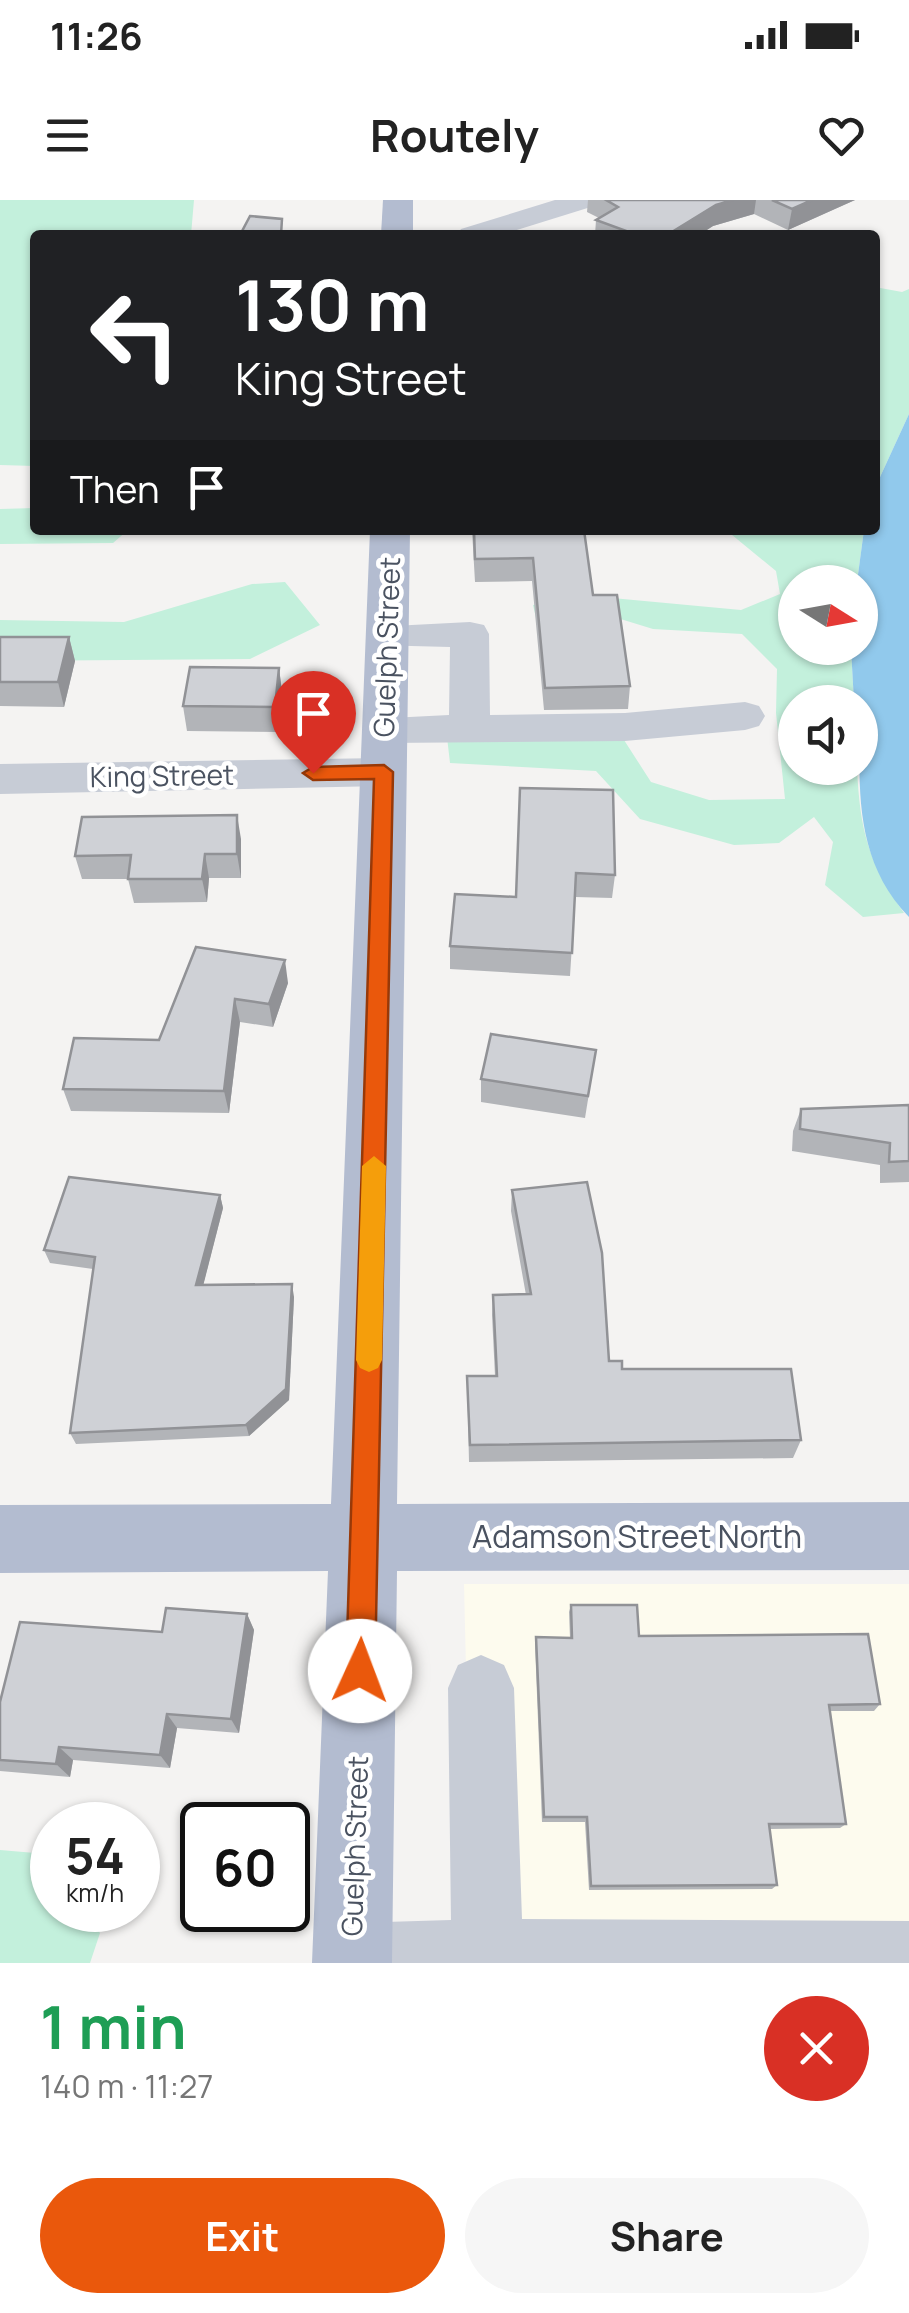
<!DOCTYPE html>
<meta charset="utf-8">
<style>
:root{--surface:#fff;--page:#f6f6f6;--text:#222;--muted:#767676;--accent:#ea580c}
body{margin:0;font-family:Manrope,sans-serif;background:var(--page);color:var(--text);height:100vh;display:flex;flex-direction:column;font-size:38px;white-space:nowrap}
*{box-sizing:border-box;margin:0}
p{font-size:32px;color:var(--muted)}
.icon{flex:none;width:55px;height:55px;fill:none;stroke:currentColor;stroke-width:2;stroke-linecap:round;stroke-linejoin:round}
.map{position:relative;height:1763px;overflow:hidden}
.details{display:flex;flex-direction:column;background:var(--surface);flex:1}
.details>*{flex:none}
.top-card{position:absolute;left:30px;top:30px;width:850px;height:305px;border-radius:10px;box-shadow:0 2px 8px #0004;background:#202124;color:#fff;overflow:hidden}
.needle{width:65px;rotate:101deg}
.controls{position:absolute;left:778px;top:365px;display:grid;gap:20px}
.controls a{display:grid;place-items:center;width:100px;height:100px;border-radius:50%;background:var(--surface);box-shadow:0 2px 8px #0004;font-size:50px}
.speed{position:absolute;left:30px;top:1602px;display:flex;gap:20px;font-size:50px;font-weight:700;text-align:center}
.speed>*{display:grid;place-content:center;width:130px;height:130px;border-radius:50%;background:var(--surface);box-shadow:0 2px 8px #0004;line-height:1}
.speed small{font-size:25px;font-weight:400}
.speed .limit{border:5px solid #111;border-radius:15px;background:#fff;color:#111}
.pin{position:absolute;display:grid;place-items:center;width:85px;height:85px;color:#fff;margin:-102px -42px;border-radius:50% 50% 50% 0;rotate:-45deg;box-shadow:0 0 10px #0007}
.pin .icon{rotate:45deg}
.me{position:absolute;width:110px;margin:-55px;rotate:2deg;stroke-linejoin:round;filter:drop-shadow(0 0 8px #0008)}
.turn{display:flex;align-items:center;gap:35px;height:210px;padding:0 40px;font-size:45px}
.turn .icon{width:130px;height:130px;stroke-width:2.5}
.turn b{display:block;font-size:70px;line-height:85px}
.then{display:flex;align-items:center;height:95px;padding:0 40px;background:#0003;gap:20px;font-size:38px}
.round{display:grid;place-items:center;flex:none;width:105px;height:105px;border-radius:52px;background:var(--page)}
.summary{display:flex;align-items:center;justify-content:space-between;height:170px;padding:0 40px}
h1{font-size:60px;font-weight:700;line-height:75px;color:#1e9e55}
.primary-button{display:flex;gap:20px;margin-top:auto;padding:20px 40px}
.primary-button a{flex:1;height:115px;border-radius:60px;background:var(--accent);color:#fff;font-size:40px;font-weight:700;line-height:115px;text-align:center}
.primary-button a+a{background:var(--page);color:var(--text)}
.status{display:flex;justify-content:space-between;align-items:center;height:70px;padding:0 50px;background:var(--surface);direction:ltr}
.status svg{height:28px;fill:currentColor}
header{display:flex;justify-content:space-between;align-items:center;height:130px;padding:0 40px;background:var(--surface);font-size:45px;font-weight:700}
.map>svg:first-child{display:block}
.commercial{fill:#fdfbee}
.green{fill:#c3f0dc}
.water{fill:#91c9ec}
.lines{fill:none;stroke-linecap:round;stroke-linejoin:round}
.minor{fill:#c7ccd6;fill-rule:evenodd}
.major{fill:#b3bcd0;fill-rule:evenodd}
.wall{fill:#b2b4b8}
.shaded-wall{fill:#919296}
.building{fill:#cfd1d6;stroke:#919296;stroke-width:2.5}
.route{fill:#ea580c;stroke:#983908;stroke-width:2.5}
.slow{fill:#f59e0b}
.labels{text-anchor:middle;stroke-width:9;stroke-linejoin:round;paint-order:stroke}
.street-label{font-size:28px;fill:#4a5260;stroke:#fff}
.near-street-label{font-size:32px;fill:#4a5260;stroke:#fff}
</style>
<div class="status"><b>11:26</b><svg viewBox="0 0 49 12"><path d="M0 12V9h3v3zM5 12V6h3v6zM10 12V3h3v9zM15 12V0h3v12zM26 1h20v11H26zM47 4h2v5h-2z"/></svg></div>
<header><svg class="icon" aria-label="menu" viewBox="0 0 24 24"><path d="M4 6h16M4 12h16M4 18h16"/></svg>Routely<svg class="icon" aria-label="heart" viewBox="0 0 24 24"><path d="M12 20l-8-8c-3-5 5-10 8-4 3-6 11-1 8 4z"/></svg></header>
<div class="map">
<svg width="909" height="1763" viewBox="0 0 909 1763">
<rect width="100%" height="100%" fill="#f4f3f2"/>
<!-- commercial -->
<polygon class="commercial" points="464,1384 909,1384 909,1763 473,1763"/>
<!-- green -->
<g class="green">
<polygon points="0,0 194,0 191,35 35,35 35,266 0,265"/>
<polygon points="875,87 902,92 909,89 909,214 875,288"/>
<polygon points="35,308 35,330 128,330 113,343 0,344 0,309"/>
<path d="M726 330H864L857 382H795V448H851L854 502H795V568H857C860 631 868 661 904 713L863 717 825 685 833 642 814 617 779 643 734 645 640 619 596 571 450 563 447 537 624 540 651 582 709 600 785 599 776 513 777 469 742 434 653 429 614 417 536 418 533 405 580 395 741 410 780 394 776 371Z"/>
<polygon points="285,382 320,425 250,459 0,461 0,420 124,422 252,384"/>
<polygon points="0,1650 35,1653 52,1674 52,1710 82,1710 100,1733 90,1763 0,1763"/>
</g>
<!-- water -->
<path class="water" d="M909 214V717C850 656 860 578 860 502H854L851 448H860L857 382 864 330H875V288Z"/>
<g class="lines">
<!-- minor -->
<g class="minor">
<polygon points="555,0 598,0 594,6 501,35 457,35 461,29"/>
<polygon points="470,422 484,425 489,434 490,515 625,513 745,502 759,506 765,516 759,526 745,530 625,541 385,543 370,539 364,529 370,519 449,515 450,447 373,445 368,436 373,427"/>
<polygon points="383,558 398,562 404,572 398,582 383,586 0,594 0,564"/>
<polygon points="481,1455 504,1465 514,1488 522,1719 909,1721 909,1763 318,1763 327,1734 352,1723 451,1720 448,1488 458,1465"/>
</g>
<!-- major -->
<g class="major">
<polygon points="383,0 413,0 413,35 381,35"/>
<polygon points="370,330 410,330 397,1304 909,1302 909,1370 397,1371 392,1763 312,1763 328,1371 0,1373 0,1305 331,1304"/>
</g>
</g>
<!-- wall -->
<g class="wall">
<polygon points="588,0 855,0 788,30 754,14 713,26 699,35 595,35 596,20 599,18 587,12"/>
<polygon points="472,330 584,330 593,395 630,486 628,509 544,510 532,381 475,382"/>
<polygon points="0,437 69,437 75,461 64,507 0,506"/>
<polygon points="279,468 282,492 278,532 187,531 183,506"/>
<polygon points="520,588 615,675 612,698 575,697 570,776 450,769 450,746 516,697"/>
<polygon points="241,639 241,678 209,678 207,702 134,703 128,679 82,679 75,656"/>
<polygon points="196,747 288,783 273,827 240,822 229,913 71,911 63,889 159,840"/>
<polygon points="596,850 585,918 481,902 481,879"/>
<polygon points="909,905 909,982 880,983 880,965 792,951 793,931 801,909"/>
<polygon points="512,990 609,1161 622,1169 801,1240 793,1258 469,1262 467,1176 495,1176 492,1115 493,1095 526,1095 511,1011"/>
<polygon points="220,995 223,1008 203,1085 294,1097 289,1200 249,1236 76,1244 70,1233 93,1069 50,1063 44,1050"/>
<polygon points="571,1405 639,1436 880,1504 874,1511 830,1511 846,1624 840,1628 770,1629 777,1685 772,1689 589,1690 585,1622 542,1622 535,1444 536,1437 570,1438 569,1412"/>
<polygon points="247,1414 254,1430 239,1533 177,1528 170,1568 73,1560 70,1577 0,1571 0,1502 162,1432"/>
</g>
<!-- shaded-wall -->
<g class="shaded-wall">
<polygon points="733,0 756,0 754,14 713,26 699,35 667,35 716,5"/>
<polygon points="812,0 855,0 788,30 792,9"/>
<polygon points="69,437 75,461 64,507 58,482"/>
<polygon points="279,468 282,492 278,532 275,507"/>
<polygon points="237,615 241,639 241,678 237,654"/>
<polygon points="205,654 209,678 207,702 202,679"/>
<polygon points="285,760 288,783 273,827 269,804"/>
<polygon points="235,799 240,822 229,913 224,891"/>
<polygon points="220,995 223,1008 200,1098 196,1085"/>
<polygon points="292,1084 294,1097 289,1200 249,1236 246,1225"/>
<polygon points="247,1414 254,1430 239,1533 231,1519"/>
<polygon points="167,1514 177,1528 170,1568 160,1555"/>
<polygon points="59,1547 73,1560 70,1577 56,1564"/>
</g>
<!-- building -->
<g class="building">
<polygon points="606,0 733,0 716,5 667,35 637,35 596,20 618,7"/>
<polygon points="772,0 812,0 792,9"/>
<polygon points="250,16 282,19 281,35 240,35"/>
<polygon points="474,330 584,330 593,395 617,395 630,486 545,488 533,358 475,359"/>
<polygon points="0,437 69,437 58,482 0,482"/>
<polygon points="190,467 279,468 275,507 183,506"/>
<polygon points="520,588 613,590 615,675 576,673 572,753 450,746 455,694 516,697"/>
<polygon points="237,615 237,654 205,654 202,679 128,679 131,655 75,656 82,617"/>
<polygon points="196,747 285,760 269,804 235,799 224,891 63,889 74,838 159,840"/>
<polygon points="491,834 596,850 588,896 481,879"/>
<polygon points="909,905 909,961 889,962 890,943 800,929 801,909"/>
<polygon points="69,977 220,995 196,1085 292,1084 286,1189 246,1225 70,1233 95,1057 44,1050"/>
<polygon points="587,982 602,1053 609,1161 622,1161 622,1169 791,1169 801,1240 470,1245 467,1176 497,1176 493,1095 531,1094 512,990"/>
<polygon points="571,1405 637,1405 639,1436 868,1434 880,1504 829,1505 846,1624 769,1624 777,1685 591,1686 587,1617 544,1617 536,1437 572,1438"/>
<polygon points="166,1408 247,1414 231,1519 167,1514 160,1555 59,1547 56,1564 0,1560 0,1502 20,1422 162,1432"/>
</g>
<!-- route -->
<polygon class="route" points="384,565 393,572 375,1471 371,1482 360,1486 350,1482 346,1471 374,579 313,580 303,573 313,567"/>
<!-- slow -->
<polygon class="slow" points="374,956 386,966 382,1160 378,1168 369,1172 360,1168 356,1160 362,966"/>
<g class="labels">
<!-- street labels -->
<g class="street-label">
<text transform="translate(387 447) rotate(-88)" y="10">Guelph Street</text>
<text transform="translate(162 576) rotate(-1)" y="10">King Street</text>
<text transform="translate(355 1646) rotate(-88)" y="10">Guelph Street</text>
</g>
<!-- near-street labels -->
<g class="near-street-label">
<text x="637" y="1348">Adamson Street North</text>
</g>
</g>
</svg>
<div class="controls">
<a><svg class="needle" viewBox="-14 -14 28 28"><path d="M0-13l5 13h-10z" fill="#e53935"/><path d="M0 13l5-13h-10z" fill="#767676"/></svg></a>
<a><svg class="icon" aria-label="sound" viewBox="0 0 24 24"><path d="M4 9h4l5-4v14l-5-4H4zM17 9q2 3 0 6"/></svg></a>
</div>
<div class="speed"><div>54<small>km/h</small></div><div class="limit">60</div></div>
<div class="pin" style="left:313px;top:573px;background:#d93025"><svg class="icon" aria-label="arrive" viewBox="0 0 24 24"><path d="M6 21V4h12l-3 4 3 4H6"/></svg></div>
<svg class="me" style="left:360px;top:1471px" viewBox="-20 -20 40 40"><circle r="19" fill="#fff"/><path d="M0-13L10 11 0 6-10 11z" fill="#ea580c"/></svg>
<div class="top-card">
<div class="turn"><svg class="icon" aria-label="left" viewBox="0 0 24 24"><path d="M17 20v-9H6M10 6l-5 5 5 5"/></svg><div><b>130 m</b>King Street</div></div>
<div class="then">Then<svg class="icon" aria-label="arrive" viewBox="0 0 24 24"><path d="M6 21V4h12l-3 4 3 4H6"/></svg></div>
</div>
</div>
<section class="details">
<div class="summary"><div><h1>1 min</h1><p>140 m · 11:27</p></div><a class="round" style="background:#d93025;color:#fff"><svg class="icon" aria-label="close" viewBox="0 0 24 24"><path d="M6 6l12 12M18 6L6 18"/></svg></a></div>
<div class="primary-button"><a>Exit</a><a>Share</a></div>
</section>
